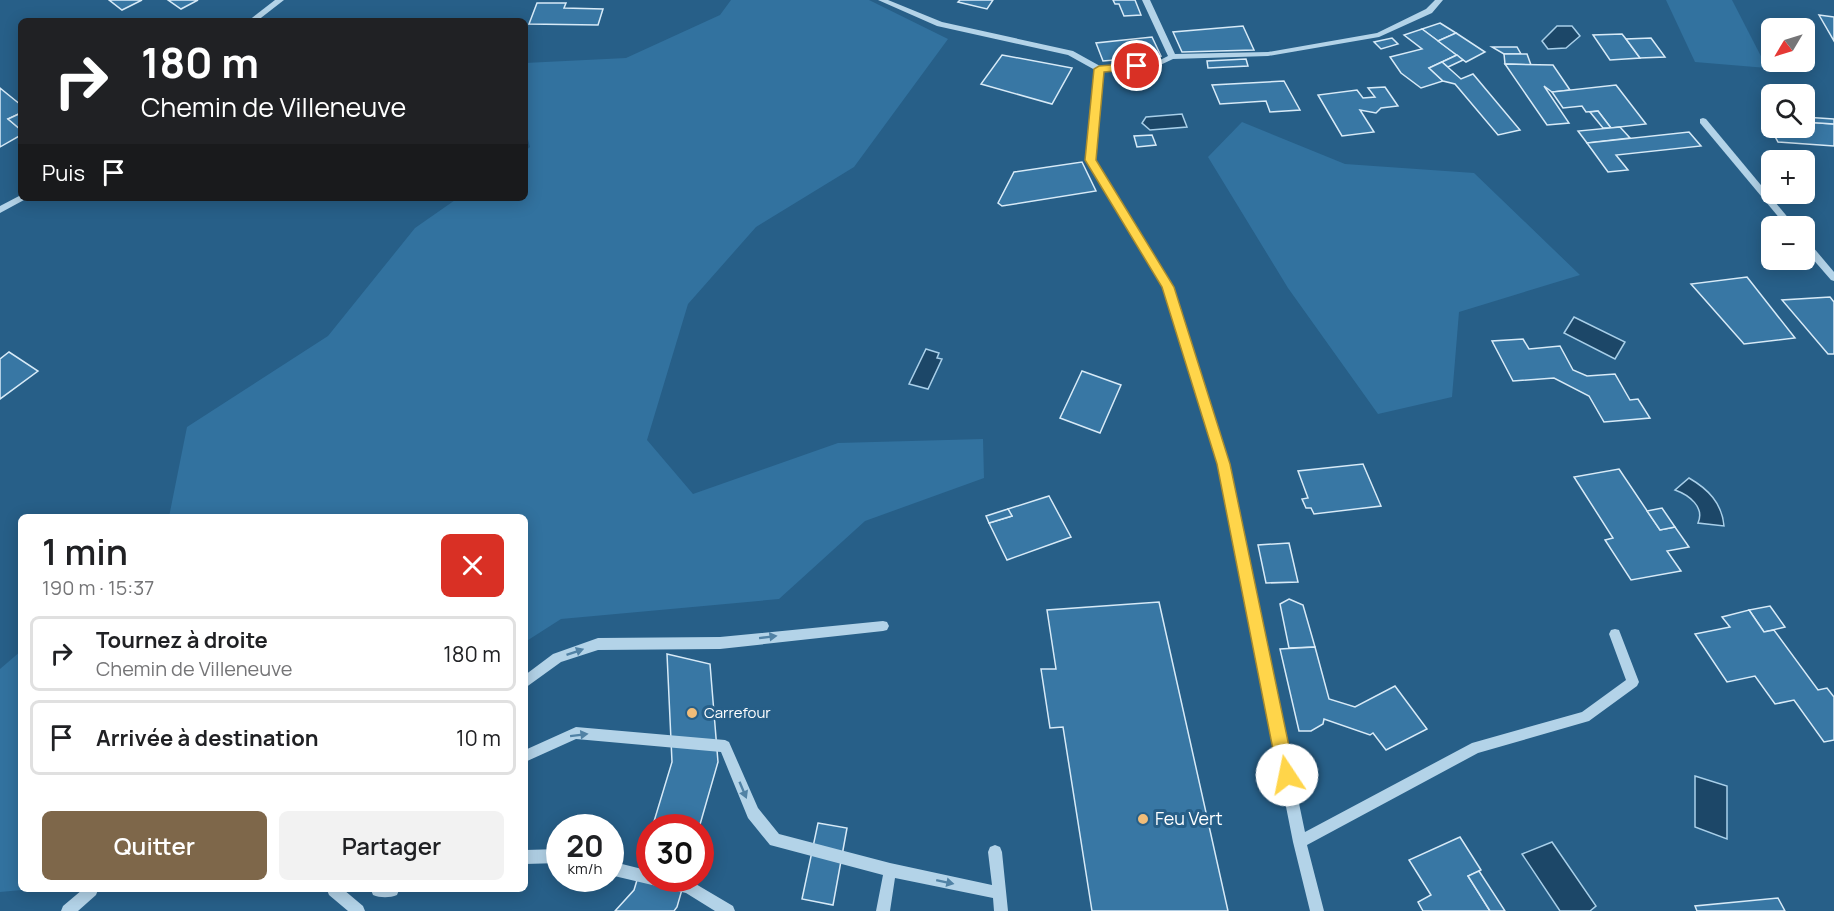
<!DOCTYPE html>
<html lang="fr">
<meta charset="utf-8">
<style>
:root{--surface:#fff;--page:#f2f2f2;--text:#202124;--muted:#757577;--line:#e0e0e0;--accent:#7e674a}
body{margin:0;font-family:Manrope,sans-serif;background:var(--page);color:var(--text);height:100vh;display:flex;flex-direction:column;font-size:22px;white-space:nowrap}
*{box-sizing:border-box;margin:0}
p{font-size:20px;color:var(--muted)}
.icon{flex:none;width:33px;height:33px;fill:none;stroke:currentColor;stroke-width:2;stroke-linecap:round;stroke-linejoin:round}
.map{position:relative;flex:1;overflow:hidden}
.panel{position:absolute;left:18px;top:514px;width:510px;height:378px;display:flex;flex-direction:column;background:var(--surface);border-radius:9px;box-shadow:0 3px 15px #0003}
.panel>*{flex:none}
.top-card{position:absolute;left:18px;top:18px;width:510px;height:183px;border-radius:9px;box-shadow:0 3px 15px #0003;background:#202124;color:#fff;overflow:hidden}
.needle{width:39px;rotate:232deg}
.tools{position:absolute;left:1761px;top:18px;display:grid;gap:12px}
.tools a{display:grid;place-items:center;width:54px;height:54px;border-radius:9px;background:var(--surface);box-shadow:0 3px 15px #0003;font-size:30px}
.speed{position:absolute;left:546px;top:814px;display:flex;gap:12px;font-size:30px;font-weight:700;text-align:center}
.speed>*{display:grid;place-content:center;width:78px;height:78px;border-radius:50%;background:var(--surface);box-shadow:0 3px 15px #0003;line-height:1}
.speed small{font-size:15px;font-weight:400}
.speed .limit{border:9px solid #d22;background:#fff;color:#111}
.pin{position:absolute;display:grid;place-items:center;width:51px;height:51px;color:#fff;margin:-26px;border:3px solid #fff;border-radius:50%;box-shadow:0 2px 6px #0007}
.me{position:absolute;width:66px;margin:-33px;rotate:349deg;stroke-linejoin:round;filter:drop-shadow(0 0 4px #0008)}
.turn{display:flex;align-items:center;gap:21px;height:126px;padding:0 24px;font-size:27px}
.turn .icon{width:78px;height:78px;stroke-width:2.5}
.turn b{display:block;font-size:42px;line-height:51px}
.then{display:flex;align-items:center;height:57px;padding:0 24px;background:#0003;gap:12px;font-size:22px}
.round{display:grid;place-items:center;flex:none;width:63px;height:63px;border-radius:9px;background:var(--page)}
.overview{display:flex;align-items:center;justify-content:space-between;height:102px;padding:0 24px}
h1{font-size:36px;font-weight:600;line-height:45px}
.cta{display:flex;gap:12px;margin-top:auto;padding:12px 24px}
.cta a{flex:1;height:69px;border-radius:9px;background:var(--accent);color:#fff;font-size:24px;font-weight:600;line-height:69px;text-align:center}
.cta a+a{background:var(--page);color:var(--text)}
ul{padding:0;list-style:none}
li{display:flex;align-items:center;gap:18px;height:75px;margin:0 12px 9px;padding:0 12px;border:3px solid var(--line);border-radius:9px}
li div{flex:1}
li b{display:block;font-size:22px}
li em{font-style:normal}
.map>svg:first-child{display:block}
.green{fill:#32729f}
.water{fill:#1c4768;stroke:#a8cfe9;stroke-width:1.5}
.building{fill:#3877a4;stroke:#d7eaf7;stroke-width:1.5}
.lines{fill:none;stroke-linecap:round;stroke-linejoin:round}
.minor{fill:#b3d3e8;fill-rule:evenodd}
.oneway{fill:#5182a5}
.route{fill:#ffd54a;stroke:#a68a30;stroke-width:1.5}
.poi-dot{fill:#f1bd79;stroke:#275f88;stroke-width:2}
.labels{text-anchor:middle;stroke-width:6;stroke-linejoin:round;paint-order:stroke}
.poi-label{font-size:15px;fill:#fff;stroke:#275f88;text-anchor:start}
.near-poi-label{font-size:18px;fill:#fff;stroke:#275f88;text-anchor:start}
</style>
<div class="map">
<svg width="1834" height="911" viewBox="0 0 1834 911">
<rect width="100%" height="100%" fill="#275f88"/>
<!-- green -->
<g class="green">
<polygon points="731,0 869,0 948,39 854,167 756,227 688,304 647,440 693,494 838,443 983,439 984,478 865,521 779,599 561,619 525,642 525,518 169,517 187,427 328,336 415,228 458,198 525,198 525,151 530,147 525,128 525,63 626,58 720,15"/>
<polygon points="1666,0 1732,0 1767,68 1695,62"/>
<polygon points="1242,122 1345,164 1474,173 1580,275 1459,312 1452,397 1378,414 1288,288 1208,157"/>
<polygon points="21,651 22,890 0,892 0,669"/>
</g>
<!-- water -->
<g class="water">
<polygon points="1557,26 1572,26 1580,36 1566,48 1548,49 1542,41"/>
<polygon points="1182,114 1187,127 1150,130 1142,123 1146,117"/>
<polygon points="1574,317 1625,342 1615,359 1564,333"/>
<polygon points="926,349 939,353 937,358 942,359 928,389 909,384"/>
<path d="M1689 478C1708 489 1722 503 1724 526L1698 523C1705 507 1689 495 1675 490Z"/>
<polygon points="1695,776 1727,786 1727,839 1695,827"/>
<polygon points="1552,842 1596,906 1590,911 1560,911 1522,854"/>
</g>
<!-- building -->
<g class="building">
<polygon points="109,0 142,0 122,10"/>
<polygon points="168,0 198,0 181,9"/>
<polygon points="960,0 993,0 987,9 958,2"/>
<polygon points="1113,0 1135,0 1141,15 1124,16 1119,4 1115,4"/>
<polygon points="537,3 566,3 564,8 603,9 598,25 529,24"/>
<polygon points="1819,15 1834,17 1834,41"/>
<polygon points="1440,23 1456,33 1438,41 1422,29"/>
<polygon points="1243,26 1254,50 1182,52 1173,32"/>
<polygon points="1422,29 1457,55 1429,68 1443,81 1421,88 1401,73 1390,57 1422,49 1404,35"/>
<polygon points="1456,33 1485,52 1466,62 1438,41"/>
<polygon points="1622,34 1626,39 1640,58 1610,60 1593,35"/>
<polygon points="1152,37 1161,56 1103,61 1096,43"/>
<polygon points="1392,38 1398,44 1381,49 1374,42"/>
<polygon points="1651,38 1665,57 1640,58 1626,39"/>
<polygon points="1492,47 1517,47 1521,54 1504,54"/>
<polygon points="1504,54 1527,54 1531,65 1505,64"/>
<polygon points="1002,55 1072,68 1052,104 981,84"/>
<polygon points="1457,55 1463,60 1448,67 1442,62"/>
<polygon points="1246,59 1248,66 1208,68 1207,61"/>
<polygon points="1442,62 1461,79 1473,74 1520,130 1498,135 1455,84 1443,81 1429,68"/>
<polygon points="1505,64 1553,65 1570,90 1552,92 1544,86 1569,123 1547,125"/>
<polygon points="1284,81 1300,110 1270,112 1266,101 1220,104 1212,85"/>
<polygon points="1616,85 1646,124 1611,128 1598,111 1586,112 1582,106 1563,108 1552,92"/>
<polygon points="1385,87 1398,106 1381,108 1376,113 1360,110 1374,132 1342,136 1318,95 1357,90 1363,98 1375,97 1368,88"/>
<polygon points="0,88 21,105 21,113 8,119 21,130 21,135 0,147"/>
<polygon points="1598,111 1611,128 1603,128 1590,112"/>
<polygon points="21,113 21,130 8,119"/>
<polygon points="1763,114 1772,115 1772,128 1804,128 1804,122 1834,124 1834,146 1778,142"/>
<polygon points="1804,117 1834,119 1834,124 1804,122"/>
<polygon points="1620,127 1630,138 1587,143 1578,131"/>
<polygon points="1689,132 1701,146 1616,155 1628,170 1608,172 1587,143"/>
<polygon points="1152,135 1156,145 1137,147 1134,136"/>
<polygon points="1082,162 1096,191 1002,206 998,203 1014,172"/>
<polygon points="1747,277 1795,338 1744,344 1691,284"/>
<polygon points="1830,297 1834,302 1834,354 1828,354 1782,300"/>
<polygon points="1523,339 1529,349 1560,346 1573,370 1587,376 1615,374 1630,400 1638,399 1650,418 1604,422 1589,396 1554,378 1513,381 1492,341"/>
<polygon points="9,352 38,371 0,399 0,359"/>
<polygon points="1082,371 1121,385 1100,433 1060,418"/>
<polygon points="1363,464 1381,506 1314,514 1311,508 1306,508 1302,499 1308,498 1298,471"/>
<polygon points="1619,469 1660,530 1675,527 1689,547 1667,551 1681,571 1631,580 1605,540 1613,538 1574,477"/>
<polygon points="1049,496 1071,537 1007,560 989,523 1012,516 1008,509"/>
<polygon points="1662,508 1675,527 1660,530 1647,511"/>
<polygon points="1008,509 1012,516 989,523 986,516"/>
<polygon points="1289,543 1298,582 1266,583 1258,545"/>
<polygon points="1289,599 1303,605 1315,647 1289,648 1280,604"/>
<polygon points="1159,602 1228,911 1092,911 1063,727 1050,728 1041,669 1056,669 1047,610"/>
<polygon points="1770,606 1785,627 1764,632 1749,610"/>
<polygon points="1749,610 1764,632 1774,630 1818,690 1827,688 1834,697 1834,740 1824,742 1794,700 1775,704 1755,676 1727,682 1695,634 1730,627 1722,617"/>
<polygon points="1315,647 1329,699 1355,707 1395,686 1427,729 1386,750 1373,733 1370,735 1324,719 1323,724 1311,731 1299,731 1280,649"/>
<polygon points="667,654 710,664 718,762 699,828 652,828 672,762"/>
<polygon points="818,823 847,828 833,905 802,899"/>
<polygon points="650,837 650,879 685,879 677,907 674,911 615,911 634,890"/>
<polygon points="1460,837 1481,870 1468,876 1490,911 1423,911 1418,902 1431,895 1409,860"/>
<polygon points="1479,871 1505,911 1490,911 1468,876"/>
<polygon points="1778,898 1785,911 1697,911 1695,906"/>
</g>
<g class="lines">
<!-- minor -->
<g class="minor">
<polygon points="275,0 284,0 257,21 248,21"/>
<polygon points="878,0 888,0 942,22 1073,51 1100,66 1154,63 1168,56 1142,0 1150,0 1175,54 1268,52 1377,33 1426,9 1435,0 1443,0 1432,13 1379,37 1268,56 1173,59 1156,67 1103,71 1094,160 1173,287 1228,464 1305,832 1472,743 1582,712 1626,680 1609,634 1611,630 1615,629 1619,630 1639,682 1637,686 1589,721 1478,753 1307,845 1324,911 1310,911 1293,842 1218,464 1163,287 1086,160 1095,70 1068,55 937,26"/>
<polygon points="1703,118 1706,119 1795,226 1786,226 1700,123 1700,119"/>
<polygon points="21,195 21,198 25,198 24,200 0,213 0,206"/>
<polygon points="1804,239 1807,240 1834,272 1834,281 1831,280 1804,249"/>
<polygon points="883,621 887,622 889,626 887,630 883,631 720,649 598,650 561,662 525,688 525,675 553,654 598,638 720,637"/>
<polygon points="576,727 725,740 729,742 758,808 779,834 890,863 992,885 988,852 990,847 995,845 1000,847 1002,852 1008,911 994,911 993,898 895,878 890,911 876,911 883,875 770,845 748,818 721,752 576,739 525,762 525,750"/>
<polygon points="560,849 560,863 525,864 525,850"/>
<polygon points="610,861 650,871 650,879 689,880 733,906 735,911 715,911 686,893 610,875"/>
<polygon points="82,890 98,890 96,895 78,911 61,911 63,906"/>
<polygon points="327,890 344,890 363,906 365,911 348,911 329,895"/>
<path d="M371 890H399L397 895C390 898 380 898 373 895Z"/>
</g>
</g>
<!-- one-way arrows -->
<defs><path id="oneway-solid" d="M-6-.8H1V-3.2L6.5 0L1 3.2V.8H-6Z" transform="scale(1.5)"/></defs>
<g class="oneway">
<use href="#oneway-solid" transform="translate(768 637) rotate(-7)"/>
<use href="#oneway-solid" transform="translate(575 652) rotate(-19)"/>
<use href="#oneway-solid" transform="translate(579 735) rotate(-7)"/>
<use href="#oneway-solid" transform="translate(743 790) rotate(67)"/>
<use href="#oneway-solid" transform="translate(945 882) rotate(12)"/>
</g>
<!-- route -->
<polygon class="route" points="1137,63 1140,64 1140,69 1104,72 1096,160 1174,287 1230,464 1295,775 1292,781 1287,783 1281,781 1278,775 1217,464 1162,287 1085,160 1094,69 1099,66"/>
<!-- markers -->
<g class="poi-dot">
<circle cx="692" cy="713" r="6"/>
<circle cx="1143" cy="819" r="6"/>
</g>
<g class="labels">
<!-- poi labels -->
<g class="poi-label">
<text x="704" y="718">Carrefour</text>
</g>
<!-- near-poi labels -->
<g class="near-poi-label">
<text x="1155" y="825">Feu Vert</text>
</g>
</g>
</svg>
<div class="tools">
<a><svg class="needle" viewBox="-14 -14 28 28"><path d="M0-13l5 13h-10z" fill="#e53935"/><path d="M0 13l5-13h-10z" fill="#757577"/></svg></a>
<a><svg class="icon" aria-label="search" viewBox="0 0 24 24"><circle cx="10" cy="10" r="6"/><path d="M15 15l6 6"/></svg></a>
<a>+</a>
<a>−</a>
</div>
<div class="speed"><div>20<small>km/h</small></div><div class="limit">30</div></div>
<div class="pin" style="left:1137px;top:66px;background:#d93025"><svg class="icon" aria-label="arrive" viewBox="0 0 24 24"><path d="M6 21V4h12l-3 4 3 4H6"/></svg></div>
<svg class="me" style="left:1287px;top:775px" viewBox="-20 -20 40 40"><circle r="19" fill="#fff"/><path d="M0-13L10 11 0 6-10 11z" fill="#ffd54a"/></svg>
<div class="top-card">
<div class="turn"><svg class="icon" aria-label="right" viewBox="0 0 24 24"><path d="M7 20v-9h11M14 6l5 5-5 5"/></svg><div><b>180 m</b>Chemin de Villeneuve</div></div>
<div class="then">Puis<svg class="icon" aria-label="arrive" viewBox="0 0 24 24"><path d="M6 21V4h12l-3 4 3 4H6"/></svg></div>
</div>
<section class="panel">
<div class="overview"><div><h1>1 min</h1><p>190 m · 15:37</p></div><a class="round" style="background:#d93025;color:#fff"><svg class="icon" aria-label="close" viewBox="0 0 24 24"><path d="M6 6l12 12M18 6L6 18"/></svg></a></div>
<ul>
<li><svg class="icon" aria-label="right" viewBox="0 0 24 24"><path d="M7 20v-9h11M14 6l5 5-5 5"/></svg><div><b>Tournez à droite</b><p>Chemin de Villeneuve</p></div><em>180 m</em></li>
<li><svg class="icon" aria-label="arrive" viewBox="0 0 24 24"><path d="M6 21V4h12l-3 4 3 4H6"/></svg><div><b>Arrivée à destination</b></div><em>10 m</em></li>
</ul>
<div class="cta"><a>Quitter</a><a>Partager</a></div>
</section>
</div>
